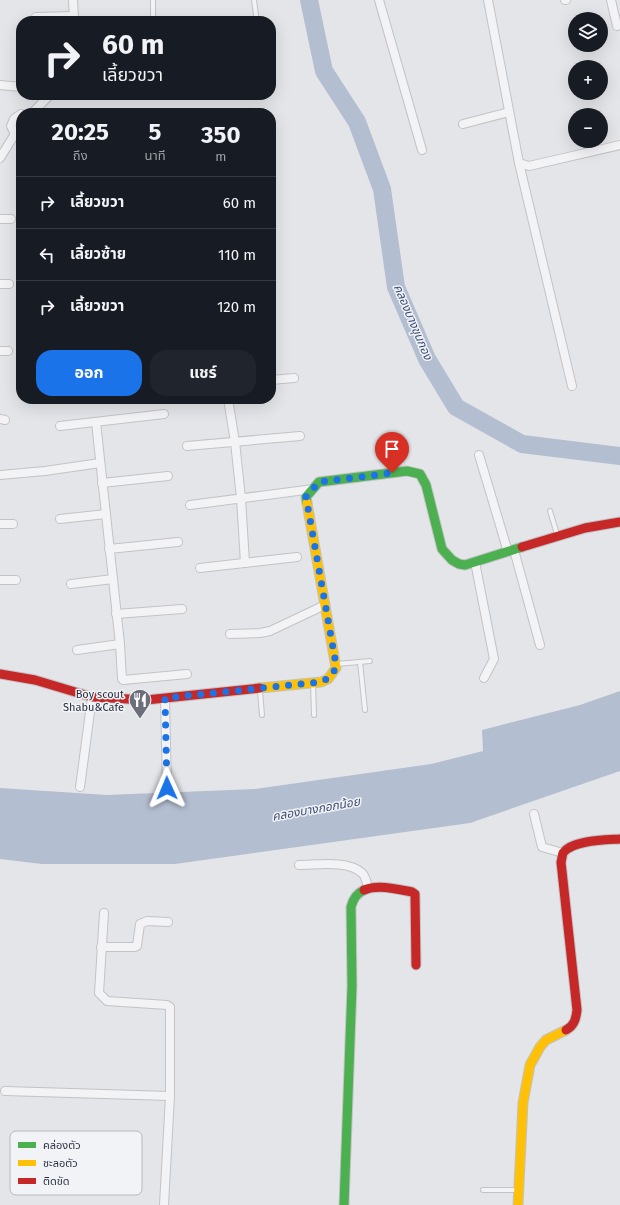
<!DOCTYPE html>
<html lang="th">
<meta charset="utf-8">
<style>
:root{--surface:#171b24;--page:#20242c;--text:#f1f3f6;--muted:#9ea1a6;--line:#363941;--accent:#1a73e8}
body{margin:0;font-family:"Fira Sans","Noto Sans Thai",sans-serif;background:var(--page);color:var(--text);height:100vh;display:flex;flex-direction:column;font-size:15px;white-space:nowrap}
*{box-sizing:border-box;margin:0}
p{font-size:13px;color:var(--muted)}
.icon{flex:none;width:22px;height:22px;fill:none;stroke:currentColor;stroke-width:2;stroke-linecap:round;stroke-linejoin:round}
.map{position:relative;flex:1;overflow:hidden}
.details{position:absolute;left:16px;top:108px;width:260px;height:296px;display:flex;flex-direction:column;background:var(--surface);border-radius:16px;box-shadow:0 4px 16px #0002}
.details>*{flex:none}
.banner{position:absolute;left:16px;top:16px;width:260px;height:84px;border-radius:16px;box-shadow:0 4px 16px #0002;background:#171b24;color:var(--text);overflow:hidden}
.controls{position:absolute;left:568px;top:12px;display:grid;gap:8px}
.controls a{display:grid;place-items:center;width:40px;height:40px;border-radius:50%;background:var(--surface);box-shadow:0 4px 16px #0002;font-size:20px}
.pin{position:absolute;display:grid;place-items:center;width:34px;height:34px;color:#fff;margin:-41px -17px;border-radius:50% 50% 50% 0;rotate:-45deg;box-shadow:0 0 4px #0007}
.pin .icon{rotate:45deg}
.me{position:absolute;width:44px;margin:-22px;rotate:359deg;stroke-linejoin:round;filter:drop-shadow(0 0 3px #0008)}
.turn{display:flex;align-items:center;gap:14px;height:84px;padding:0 20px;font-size:18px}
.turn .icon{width:52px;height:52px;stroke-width:2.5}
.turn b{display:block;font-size:28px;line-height:34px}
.eta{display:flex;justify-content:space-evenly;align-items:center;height:68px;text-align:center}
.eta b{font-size:24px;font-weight:700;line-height:28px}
.button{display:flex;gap:8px;margin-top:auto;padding:8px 20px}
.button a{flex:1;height:46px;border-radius:16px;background:var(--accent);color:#fff;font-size:16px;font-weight:700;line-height:46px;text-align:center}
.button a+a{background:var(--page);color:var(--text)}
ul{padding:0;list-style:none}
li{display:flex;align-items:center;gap:12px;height:52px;padding:0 20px;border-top:1px solid var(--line)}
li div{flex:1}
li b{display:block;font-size:15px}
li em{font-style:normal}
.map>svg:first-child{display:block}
.water{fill:#b4bed1}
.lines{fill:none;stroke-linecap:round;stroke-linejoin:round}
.river{stroke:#b4bed1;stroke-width:18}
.lane-casing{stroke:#c2c3c6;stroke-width:6}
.street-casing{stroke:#c2c3c6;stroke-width:10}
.fast-casing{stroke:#c2c3c6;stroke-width:11}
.slow-casing{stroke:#c2c3c6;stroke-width:11}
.jam-casing{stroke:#c2c3c6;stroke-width:11}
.lane{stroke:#f3f3f5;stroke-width:4}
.street{stroke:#f3f3f5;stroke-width:8}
.fast{stroke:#4caf50;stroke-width:9}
.slow{stroke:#ffc107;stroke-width:9}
.jam{stroke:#c62828;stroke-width:9}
.route{stroke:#1a73e8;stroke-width:7;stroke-dasharray:0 12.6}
.labels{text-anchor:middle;stroke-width:3;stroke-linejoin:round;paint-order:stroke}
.poi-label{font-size:11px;fill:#2b3041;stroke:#f2f3f7;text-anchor:end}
.water-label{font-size:12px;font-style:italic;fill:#384b72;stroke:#f2f3f7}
.key{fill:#f2f3f7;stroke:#b6b8c0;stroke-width:1}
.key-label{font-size:11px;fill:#2b3041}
</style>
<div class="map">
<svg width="620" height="1205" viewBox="0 0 620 1205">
<rect width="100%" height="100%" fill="#e4e5e8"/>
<!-- water -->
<polygon class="water" points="620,691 620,771 470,823 175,864 42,864 0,859 0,788 107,795 255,789 431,764 483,751 482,730 580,705"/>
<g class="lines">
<!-- river -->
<polyline class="river" points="309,0 324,71 357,122 382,189 396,287 427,359 456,407 522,444 620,456"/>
<!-- lane casing -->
<g class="lane-casing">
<g id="lane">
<polyline points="153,0 153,16"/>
<polyline points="254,0 256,15"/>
<polyline points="550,511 557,534"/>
<polyline points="360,662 365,710"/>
<polyline points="337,664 370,661"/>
<polyline points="313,683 314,715"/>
<polyline points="260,691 262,715"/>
<polyline points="483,1190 518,1190"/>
</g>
</g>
<!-- street casing -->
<g class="street-casing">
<g id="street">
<polyline points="73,0 74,21"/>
<polyline points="379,0 422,150"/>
<polyline points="488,0 519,163 529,166 620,145"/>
<polyline points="565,0 566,0"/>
<polyline points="611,0 617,26"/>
<polyline points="36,17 74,16"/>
<polyline points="0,85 21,87"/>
<polyline points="32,113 50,95"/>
<polyline points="21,114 14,119 11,126 15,134 21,136"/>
<polyline points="463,124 509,112"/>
<polyline points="0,158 15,134"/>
<polyline points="519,163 572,386"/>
<polyline points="0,219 11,219"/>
<polyline points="0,284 9,284"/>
<polyline points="0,351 8,351"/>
<polyline points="271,380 294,378"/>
<polyline points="228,399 235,442 241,498 245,563"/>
<polyline points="0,419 5,420"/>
<polyline points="96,422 120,644 122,679 123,680 187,674"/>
<polyline points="60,426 164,414"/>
<polyline points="187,446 300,436"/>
<polyline points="479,455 508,552"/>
<polyline points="0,475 45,471 100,463"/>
<polyline points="102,483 168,476"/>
<polyline points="190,505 313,489"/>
<polyline points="60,519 106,514"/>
<polyline points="0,524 13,524"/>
<polyline points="109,549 178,542"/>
<polyline points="514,550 540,645"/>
<polyline points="475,562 494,659 484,678"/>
<polyline points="200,568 297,557"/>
<polyline points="0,580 16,580"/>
<polyline points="71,584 113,579"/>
<polyline points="116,614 182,609"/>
<polyline points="230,634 260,633 270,631 325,605"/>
<polyline points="77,650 120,644"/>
<polyline points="165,698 167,788"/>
<polyline points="80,787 92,697"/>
<polyline points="534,814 542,847 563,853"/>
<path d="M299 865C317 865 348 860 362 873 366 877 367 883 368 888"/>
<polyline points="104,913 99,993 107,1001 167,1005 170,1007 170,1096 164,1205"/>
<polyline points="101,947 135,947 137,946 140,924 147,921 168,922"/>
<polyline points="5,1091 170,1096"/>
</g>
</g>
<!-- fast casing -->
<g class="fast-casing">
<g id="fast">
<polyline points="307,503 306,497 319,482 407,471 420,474 426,485 442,549 452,560 459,564 465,565 522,547"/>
<path d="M344 1205 352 986 351 907C353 899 356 894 364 890"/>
</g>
</g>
<!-- slow casing -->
<g class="slow-casing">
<g id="slow">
<polyline points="260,688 321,682 328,679 336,668 307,503"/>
<polyline points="518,1205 523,1103 530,1065 540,1047 546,1040 566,1030"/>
</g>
</g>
<!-- jam casing -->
<g class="jam-casing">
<g id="jam">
<polyline points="522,547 585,528 620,522"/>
<polyline points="0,674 35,680 92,697 146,700 260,688"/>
<path d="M364 890C378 884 397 889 412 892L415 894 416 965"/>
<path d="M566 1030C574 1026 576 1019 577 1010L561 862C562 860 562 855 563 853 572 840 606 840 620 839"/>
</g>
</g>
<!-- lane -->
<use href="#lane" class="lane"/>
<!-- street -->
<use href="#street" class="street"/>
<!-- fast -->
<use href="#fast" class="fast"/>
<!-- slow -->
<use href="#slow" class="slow"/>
<!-- jam -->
<use href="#jam" class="jam"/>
</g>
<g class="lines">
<!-- route -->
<path class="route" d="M167 788 165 698 320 682C333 677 336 672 335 659L306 497 319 482 392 473"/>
</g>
<!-- icons -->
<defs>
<g id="restaurant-pin" transform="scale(1.15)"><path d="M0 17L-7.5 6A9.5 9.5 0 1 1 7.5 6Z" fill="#6c6f7b" stroke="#f2f3f7"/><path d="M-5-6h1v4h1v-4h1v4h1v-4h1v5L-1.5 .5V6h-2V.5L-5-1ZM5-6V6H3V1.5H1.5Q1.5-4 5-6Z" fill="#fff"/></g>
</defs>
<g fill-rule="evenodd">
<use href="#restaurant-pin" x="140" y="700"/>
</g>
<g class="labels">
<!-- poi labels -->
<g class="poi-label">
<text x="124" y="698">Boy scout<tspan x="124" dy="13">Shabu&amp;Cafe</tspan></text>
</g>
<!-- water labels -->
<g class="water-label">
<text transform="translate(413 322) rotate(67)" y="4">คลองบางขุนกอง</text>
<text transform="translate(316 809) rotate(-10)" y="4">คลองบางกอกน้อย</text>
</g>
</g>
<!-- legend -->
<rect x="10" y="1131" width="132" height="64" rx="6" class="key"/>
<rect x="18" y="1142" width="18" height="6" fill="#4caf50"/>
<rect x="18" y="1160" width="18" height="6" fill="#ffc107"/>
<rect x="18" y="1178" width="18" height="6" fill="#c62828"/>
<g class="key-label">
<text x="43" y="1149">คล่องตัว</text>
<text x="43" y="1167">ชะลอตัว</text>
<text x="43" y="1185">ติดขัด</text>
</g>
</svg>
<div class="controls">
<a><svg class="icon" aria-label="layers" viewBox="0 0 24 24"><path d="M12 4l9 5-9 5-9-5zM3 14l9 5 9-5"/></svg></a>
<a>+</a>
<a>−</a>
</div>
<div class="pin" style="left:392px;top:473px;background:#d93025"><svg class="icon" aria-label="arrive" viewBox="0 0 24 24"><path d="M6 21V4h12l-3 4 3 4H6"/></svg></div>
<svg class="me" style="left:167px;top:788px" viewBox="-20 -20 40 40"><path d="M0-17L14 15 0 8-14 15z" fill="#1a73e8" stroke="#fff" stroke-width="4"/></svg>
<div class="banner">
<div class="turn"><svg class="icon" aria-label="right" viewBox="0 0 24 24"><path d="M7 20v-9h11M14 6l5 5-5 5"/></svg><div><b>60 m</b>เลี้ยวขวา</div></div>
</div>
<section class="details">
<div class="eta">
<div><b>20:25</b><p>ถึง</p></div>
<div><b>5</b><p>นาที</p></div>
<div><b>350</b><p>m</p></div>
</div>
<ul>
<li><svg class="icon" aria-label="right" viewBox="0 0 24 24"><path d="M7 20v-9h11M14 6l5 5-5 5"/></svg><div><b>เลี้ยวขวา</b></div><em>60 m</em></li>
<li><svg class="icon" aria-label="left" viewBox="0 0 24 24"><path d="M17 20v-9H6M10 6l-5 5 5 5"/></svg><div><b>เลี้ยวซ้าย</b></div><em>110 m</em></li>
<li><svg class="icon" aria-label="right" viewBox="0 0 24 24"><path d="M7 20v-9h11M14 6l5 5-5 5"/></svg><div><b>เลี้ยวขวา</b></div><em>120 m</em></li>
</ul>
<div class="button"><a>ออก</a><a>แชร์</a></div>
</section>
</div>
